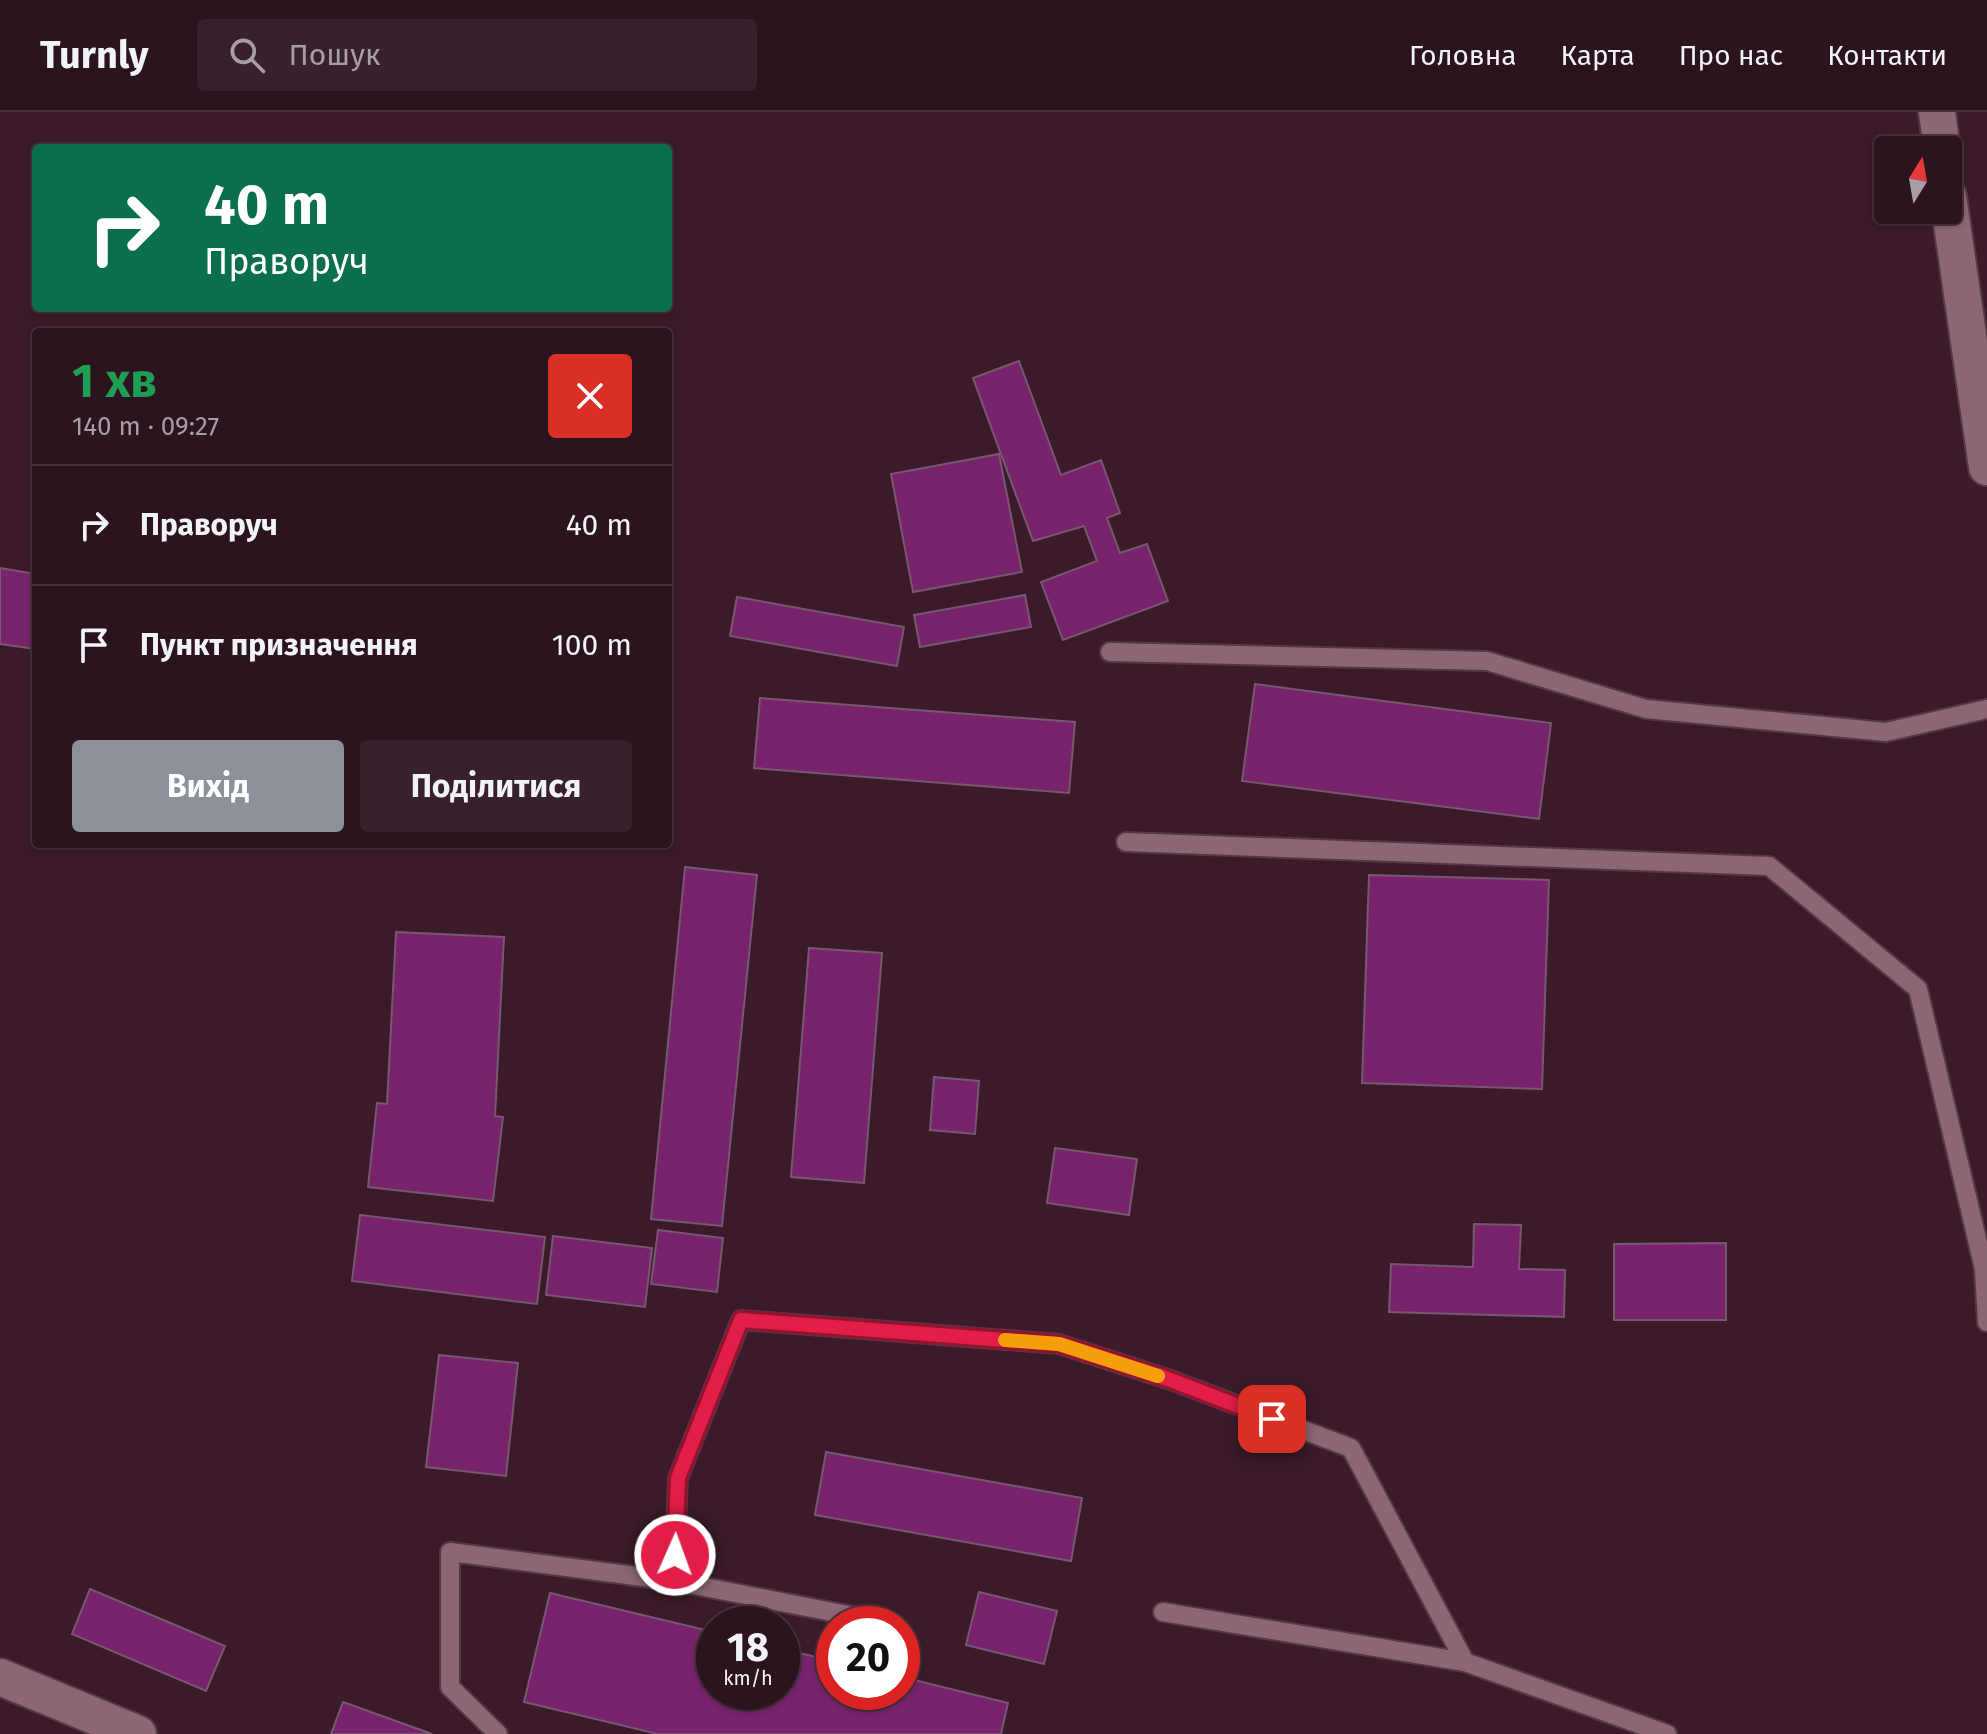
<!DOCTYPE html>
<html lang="uk">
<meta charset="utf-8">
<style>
:root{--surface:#2c141f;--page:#38212c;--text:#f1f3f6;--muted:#a69ea4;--line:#48333d;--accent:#8c9099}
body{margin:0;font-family:"Fira Sans",sans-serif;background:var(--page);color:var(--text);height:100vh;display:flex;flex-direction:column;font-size:30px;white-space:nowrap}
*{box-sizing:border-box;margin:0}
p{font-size:26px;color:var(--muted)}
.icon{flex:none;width:44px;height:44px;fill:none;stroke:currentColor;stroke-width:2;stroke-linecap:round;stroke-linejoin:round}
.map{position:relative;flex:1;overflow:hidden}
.details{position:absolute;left:32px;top:216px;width:640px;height:520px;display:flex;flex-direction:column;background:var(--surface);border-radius:8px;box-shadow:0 2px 6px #0004,0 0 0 2px var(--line)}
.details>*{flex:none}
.banner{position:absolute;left:32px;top:32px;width:640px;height:168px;border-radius:8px;box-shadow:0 2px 6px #0004,0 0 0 2px var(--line);background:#0b6e4f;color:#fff;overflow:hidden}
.needle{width:52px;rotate:11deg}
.tools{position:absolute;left:1874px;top:24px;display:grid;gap:16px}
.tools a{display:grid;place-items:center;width:88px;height:88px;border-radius:8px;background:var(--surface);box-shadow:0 2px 6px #0004,0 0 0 2px var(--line);font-size:40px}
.speed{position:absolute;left:696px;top:1494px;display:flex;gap:16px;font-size:40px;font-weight:700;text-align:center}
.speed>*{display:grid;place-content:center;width:104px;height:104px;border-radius:50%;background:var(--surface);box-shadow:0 2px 6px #0004,0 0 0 2px var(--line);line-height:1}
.speed small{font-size:20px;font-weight:400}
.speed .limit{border:12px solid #d22;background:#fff;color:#111}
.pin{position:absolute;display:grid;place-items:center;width:68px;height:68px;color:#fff;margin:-34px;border-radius:16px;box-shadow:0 4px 12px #0006}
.me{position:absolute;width:88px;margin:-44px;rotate:2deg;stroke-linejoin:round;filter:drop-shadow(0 0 6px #0008)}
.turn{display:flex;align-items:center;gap:28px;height:168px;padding:0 40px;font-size:36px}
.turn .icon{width:104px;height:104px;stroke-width:2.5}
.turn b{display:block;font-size:56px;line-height:68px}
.round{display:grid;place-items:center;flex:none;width:84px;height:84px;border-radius:8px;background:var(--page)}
.summary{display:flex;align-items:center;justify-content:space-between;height:136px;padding:0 40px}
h1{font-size:48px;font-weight:700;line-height:60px;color:#1e9e55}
.action{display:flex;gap:16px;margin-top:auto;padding:16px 40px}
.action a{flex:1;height:92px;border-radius:8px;background:var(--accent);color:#fff;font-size:32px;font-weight:700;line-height:92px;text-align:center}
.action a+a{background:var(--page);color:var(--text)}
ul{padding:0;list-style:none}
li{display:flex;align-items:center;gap:24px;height:120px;padding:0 40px;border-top:2px solid var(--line)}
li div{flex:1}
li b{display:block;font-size:30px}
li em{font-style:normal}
header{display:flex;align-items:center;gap:48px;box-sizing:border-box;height:112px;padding:0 40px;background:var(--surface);border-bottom:2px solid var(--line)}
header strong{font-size:38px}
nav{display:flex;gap:44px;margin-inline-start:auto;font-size:28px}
.search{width:560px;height:72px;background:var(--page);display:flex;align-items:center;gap:20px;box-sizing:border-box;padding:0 28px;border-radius:8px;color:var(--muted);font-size:30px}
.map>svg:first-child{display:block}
.building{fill:#79236d;stroke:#775871;stroke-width:2}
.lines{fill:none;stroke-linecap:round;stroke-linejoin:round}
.service-casing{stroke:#543945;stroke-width:22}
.minor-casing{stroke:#543945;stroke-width:40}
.service{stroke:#8d6675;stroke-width:18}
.minor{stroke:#8d6675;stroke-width:36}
.route-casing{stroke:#92132f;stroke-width:20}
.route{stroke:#e11d48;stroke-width:14}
.slow{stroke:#f59e0b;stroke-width:14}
</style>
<header>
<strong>Turnly</strong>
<div class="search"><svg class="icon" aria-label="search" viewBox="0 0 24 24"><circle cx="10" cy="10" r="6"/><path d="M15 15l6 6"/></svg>Пошук</div>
<nav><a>Головна</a><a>Карта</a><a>Про нас</a><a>Контакти</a></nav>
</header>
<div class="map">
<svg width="1987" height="1622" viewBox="0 0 1987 1622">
<rect width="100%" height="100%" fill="#3b1b29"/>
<!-- building -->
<g class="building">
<polygon points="1019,249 1061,363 1101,348 1120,401 1107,406 1120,441 1147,432 1168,489 1063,528 1041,470 1097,449 1084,414 1033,429 973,266"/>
<polygon points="999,342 1022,460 913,480 891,362"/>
<polygon points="0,456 36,462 36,537 0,532"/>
<polygon points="1025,483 1031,515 920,535 914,503"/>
<polygon points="737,485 904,515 897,554 730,524"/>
<polygon points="1255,572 1551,611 1539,707 1242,669"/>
<polygon points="760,586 1075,610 1069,681 754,656"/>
<polygon points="685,755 757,763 722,1114 651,1107"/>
<polygon points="1369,763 1549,768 1542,977 1362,971"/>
<polygon points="396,820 504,825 495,1004 503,1005 493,1089 368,1075 377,991 387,992"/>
<polygon points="809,836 882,841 864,1071 791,1065"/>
<polygon points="934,965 979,969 975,1022 930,1018"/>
<polygon points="1055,1036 1137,1047 1129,1103 1047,1091"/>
<polygon points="360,1103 545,1125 537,1192 352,1169"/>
<polygon points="1474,1112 1521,1113 1519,1157 1565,1158 1564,1205 1389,1200 1391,1152 1473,1155"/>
<polygon points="658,1118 723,1126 717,1180 651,1172"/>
<polygon points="553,1124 652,1136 645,1195 546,1183"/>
<polygon points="1726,1131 1726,1208 1614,1208 1614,1132"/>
<polygon points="439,1243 518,1251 506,1364 426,1355"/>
<polygon points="826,1340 1082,1386 1071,1449 815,1403"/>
<polygon points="90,1477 225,1534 206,1579 72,1522"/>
<polygon points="979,1480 1057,1499 1044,1552 966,1533"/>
<polygon points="550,1481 714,1520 714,1580 782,1580 782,1537 834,1549 834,1580 902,1580 902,1565 1008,1591 1001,1622 658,1622 524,1590"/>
<polygon points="343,1590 432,1622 331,1622"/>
</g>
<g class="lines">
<!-- service casing -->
<g class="service-casing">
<g id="service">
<polyline points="1110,540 1487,549 1646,597 1886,620 1987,597"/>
<polyline points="1126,730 1769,754 1918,877 1984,1157 1987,1210"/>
<polyline points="1163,1500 1465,1550"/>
<polyline points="868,1507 674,1469 678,1366 741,1208 1059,1232 1168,1267 1351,1336 1465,1550 1667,1622"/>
<polyline points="498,1622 450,1575 450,1440 674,1469"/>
</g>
</g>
<!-- minor casing -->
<g class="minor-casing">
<g id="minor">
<polyline points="1937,0 1942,38"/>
<polyline points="1948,84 1987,355"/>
<polyline points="0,1565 138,1622"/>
</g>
</g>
<!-- service -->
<use href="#service" class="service"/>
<!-- minor -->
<use href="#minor" class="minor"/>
</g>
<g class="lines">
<!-- route casing -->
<g class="route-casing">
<polyline id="route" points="675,1443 678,1366 741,1208 1059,1232 1168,1267 1272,1307"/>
</g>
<!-- route -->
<use href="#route" class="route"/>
<!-- slow -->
<polyline class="slow" points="1005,1228 1059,1232 1158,1264"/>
</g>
</svg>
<div class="tools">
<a><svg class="needle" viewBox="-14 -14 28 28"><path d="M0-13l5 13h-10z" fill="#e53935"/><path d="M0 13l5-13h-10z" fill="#a69ea4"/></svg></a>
</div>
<div class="speed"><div>18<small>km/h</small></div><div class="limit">20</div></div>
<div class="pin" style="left:1272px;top:1307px;background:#d93025"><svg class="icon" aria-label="arrive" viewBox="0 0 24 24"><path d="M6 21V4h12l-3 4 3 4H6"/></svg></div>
<svg class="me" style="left:675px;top:1443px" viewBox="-20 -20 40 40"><circle r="17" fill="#e11d48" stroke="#fff" stroke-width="3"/><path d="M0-11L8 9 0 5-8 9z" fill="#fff"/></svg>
<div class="banner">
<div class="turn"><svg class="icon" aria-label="right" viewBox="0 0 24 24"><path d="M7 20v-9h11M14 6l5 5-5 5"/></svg><div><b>40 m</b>Праворуч</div></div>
</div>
<section class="details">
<div class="summary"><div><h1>1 хв</h1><p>140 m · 09:27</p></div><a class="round" style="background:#d93025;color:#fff"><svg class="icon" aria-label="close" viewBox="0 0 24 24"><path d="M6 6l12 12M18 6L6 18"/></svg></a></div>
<ul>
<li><svg class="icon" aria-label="right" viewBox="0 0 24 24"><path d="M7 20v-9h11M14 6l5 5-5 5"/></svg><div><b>Праворуч</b></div><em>40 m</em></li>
<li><svg class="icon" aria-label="arrive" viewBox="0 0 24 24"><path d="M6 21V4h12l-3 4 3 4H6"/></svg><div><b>Пункт призначення</b></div><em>100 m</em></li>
</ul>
<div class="action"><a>Вихід</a><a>Поділитися</a></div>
</section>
</div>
